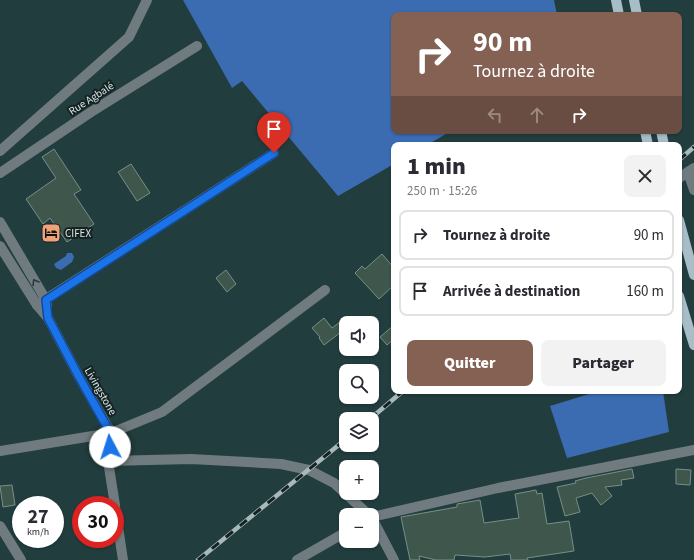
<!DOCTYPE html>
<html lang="fr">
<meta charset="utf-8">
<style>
:root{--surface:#fff;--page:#f2f2f3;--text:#2b2b33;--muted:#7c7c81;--line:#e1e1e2;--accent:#846153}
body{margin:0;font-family:"Source Sans 3",sans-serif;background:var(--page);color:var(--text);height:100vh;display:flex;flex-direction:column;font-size:15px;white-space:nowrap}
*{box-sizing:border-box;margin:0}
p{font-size:13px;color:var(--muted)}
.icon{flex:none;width:22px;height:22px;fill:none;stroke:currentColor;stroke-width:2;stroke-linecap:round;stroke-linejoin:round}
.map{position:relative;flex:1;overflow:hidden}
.panel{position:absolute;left:391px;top:142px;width:291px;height:252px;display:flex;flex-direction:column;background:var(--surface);border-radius:8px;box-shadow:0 1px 3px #0004}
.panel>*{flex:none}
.banner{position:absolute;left:391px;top:12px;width:291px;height:122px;border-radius:8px;box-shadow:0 1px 3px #0004;background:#846153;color:#fff;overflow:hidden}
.fabs{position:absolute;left:339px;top:316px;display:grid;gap:8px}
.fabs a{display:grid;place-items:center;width:40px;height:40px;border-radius:8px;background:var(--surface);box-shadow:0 1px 3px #0004;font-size:20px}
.speed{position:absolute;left:12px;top:496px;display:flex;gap:8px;font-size:20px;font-weight:700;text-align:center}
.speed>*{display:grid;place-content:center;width:52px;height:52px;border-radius:50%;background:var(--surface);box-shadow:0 1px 3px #0004;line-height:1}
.speed small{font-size:10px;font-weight:400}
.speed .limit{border:6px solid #d22;background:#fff;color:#111}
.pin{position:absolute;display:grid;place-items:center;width:34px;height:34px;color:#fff;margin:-41px -17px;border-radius:50% 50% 50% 0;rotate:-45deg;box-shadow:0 0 4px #0007}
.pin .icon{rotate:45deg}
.me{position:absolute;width:44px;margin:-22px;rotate:355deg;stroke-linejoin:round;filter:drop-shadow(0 0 3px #0008)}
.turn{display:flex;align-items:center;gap:14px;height:84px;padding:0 16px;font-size:18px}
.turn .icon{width:52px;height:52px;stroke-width:2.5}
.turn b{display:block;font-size:28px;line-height:34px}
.lanes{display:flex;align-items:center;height:38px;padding:0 16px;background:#0003;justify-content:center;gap:20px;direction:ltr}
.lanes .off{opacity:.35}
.round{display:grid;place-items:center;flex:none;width:42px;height:42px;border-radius:8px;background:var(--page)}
.headline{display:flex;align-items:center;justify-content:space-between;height:68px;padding:0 16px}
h1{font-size:24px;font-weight:800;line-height:30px}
.primary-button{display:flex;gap:8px;margin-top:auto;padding:8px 16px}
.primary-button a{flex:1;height:46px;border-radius:8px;background:var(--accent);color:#fff;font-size:16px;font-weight:800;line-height:46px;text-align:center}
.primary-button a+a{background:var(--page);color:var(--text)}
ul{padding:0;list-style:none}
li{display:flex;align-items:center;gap:12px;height:50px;margin:0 8px 6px;padding:0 8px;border:2px solid var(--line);border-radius:8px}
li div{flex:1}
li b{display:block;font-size:15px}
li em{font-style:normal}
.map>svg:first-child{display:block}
.water{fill:#3b6cb2}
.building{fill:#3f564d;stroke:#769085}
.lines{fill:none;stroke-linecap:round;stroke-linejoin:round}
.minor{stroke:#707b80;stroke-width:10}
.major{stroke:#a7bdc8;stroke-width:10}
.rail-casing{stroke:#a7b9ba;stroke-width:4.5}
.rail{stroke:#162222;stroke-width:3;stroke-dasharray:9;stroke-linecap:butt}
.oneway{stroke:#2c383a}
.route-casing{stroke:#114b97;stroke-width:10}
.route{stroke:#1a73e8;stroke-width:7}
.labels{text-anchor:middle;stroke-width:4;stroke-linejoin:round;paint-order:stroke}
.street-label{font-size:11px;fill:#d6e5e6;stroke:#162222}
.poi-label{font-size:11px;fill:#d6e5e6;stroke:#162222;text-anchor:start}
</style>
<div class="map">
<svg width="694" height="560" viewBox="0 0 694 560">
<rect width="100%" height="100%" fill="#223d3e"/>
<!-- water -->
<g class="water">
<polygon points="183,0 554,0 557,15 394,15 394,131 451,131 427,145 394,145 394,164 338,196 242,81 232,88"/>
<polygon points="67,253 72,253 74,257 72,262 61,270 56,268 54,264 66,256"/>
<polygon points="599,391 663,391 669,432 567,458 550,406"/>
</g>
<!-- building -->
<g class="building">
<polygon points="54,149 81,190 74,194 94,224 67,242 50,218 43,224 26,199 56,178 42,157"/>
<polygon points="131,164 150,193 137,201 118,172"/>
<polygon points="382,254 394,268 394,285 379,299 355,273 362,266 365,269"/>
<polygon points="226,270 236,284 227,292 216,278"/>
<polygon points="324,318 332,328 340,322 345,329 324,345 319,338 320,337 312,328"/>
<polygon points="394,325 394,339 387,345 380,337"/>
<polygon points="632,469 634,478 621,480 622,485 605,487 612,496 601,505 592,493 576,498 580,512 565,516 557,487 576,483 575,481 586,478"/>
<polygon points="676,469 691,470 690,485 676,484"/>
<polygon points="12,485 15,505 3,507 0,486"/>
<polygon points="536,490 537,494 542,493 547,524 569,521 574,551 527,558 528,560 511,560 510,554 485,557 455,555 454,560 436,560 419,556 420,560 410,560 401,517 457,507 457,504 480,500 484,523 519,518 515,494"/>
</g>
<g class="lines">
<!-- minor -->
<g class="minor">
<polyline points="0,151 129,37 147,0"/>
<polyline points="688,172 694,190"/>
<polyline points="0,173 91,112 197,46"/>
<polyline points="679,178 694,168"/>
<polyline points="0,222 46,300 47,306"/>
<polyline points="0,246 37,305 48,318 78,375 111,433 108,461 115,505"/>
<polyline points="37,305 274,153"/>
<polyline points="0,451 111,433 162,412 325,290"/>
<polyline points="108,461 191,459 281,464 309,470 334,483 369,515"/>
<polyline points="115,507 123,560"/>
<polyline points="372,517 498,488 694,450"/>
<polyline points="372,518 394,560"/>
<polyline points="0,526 21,560"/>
<polyline points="297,560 346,532"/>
</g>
<!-- major -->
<g class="major">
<polyline points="616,0 619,15"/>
<polyline points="634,0 637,15"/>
<polyline points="645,131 648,145"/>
<polyline points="661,131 664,145"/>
<polyline points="679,220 694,275"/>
<polyline points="679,296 694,345"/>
</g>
<!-- rail casing -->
<g class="rail-casing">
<g id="rail">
<polyline points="679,160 694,147"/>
<polyline points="370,419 403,391"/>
<polyline points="198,560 346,439"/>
</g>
</g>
<!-- rail -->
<use href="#rail" class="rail"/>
</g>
<!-- one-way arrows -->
<defs><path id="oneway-chevron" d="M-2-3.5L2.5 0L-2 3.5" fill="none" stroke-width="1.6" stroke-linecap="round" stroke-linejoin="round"/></defs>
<use class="oneway" href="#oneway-chevron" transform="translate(35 282) rotate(-121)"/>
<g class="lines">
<!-- route casing -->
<g class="route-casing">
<polyline id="route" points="110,447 111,434 78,375 48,318 46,300 274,153"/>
</g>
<!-- route -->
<use href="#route" class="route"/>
</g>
<!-- icons -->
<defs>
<g id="hotel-square" transform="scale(1)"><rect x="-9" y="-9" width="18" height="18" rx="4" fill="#f0a27a" stroke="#162222"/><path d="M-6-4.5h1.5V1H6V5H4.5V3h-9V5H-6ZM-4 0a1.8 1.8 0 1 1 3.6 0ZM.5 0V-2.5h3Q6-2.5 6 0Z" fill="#111"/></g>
</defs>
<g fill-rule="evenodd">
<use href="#hotel-square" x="51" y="233"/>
</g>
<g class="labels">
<!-- street labels -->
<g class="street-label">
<text transform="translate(91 98) rotate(-33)" y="4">Rue Agbalé</text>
<text transform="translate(101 391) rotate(60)" y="4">Livingstone</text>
</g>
<!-- poi labels -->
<g class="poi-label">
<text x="65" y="237">CIFEX</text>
</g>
</g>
</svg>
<div class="fabs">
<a><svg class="icon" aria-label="sound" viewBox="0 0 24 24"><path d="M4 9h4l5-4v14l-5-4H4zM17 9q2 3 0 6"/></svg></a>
<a><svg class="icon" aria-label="search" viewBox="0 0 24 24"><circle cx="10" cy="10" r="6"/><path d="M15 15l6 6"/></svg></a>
<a><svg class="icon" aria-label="layers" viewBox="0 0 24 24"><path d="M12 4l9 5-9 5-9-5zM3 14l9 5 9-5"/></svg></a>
<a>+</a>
<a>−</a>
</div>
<div class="speed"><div>27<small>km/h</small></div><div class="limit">30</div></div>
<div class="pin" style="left:274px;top:153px;background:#d93025"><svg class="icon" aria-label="arrive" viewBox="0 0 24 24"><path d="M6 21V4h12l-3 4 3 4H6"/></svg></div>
<svg class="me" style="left:110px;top:447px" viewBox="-20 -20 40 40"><circle r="19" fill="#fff"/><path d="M0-13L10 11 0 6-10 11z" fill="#1a73e8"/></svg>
<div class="banner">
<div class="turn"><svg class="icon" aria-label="right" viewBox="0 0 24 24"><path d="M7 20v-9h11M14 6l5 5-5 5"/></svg><div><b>90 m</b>Tournez à droite</div></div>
<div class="lanes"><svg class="icon off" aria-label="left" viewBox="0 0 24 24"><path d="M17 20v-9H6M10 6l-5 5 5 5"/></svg><svg class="icon off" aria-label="ahead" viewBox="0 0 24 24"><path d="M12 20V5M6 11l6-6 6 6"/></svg><svg class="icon" aria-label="right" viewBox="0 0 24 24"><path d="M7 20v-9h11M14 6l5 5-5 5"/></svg></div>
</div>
<section class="panel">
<div class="headline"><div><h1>1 min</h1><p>250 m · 15:26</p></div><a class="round"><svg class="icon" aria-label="close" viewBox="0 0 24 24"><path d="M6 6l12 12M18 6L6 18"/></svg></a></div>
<ul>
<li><svg class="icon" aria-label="right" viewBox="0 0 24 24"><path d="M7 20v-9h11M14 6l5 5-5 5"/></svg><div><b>Tournez à droite</b></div><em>90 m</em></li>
<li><svg class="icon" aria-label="arrive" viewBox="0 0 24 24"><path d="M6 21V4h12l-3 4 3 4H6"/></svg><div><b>Arrivée à destination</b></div><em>160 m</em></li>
</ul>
<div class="primary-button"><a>Quitter</a><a>Partager</a></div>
</section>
</div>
